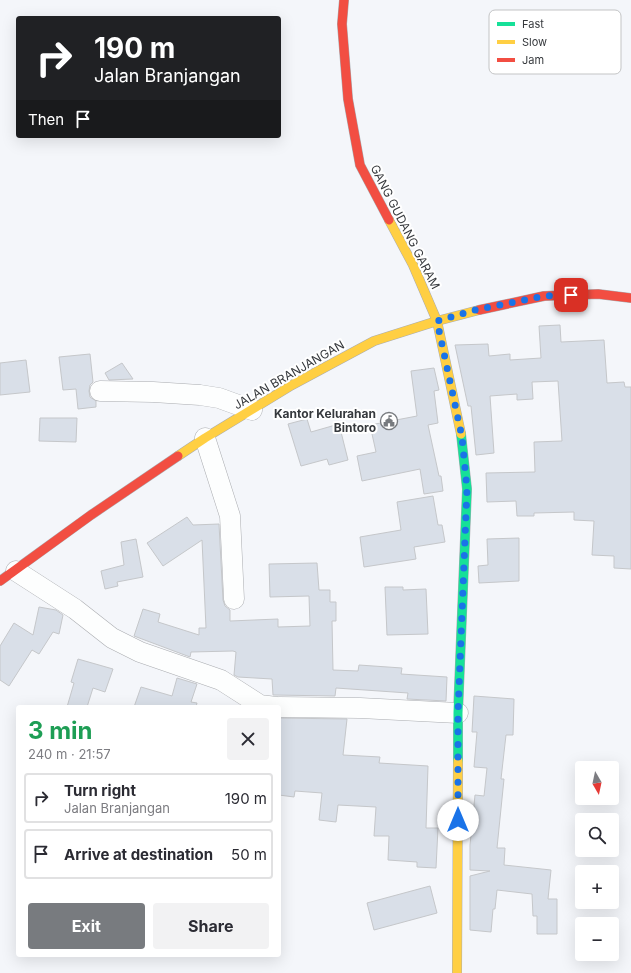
<!DOCTYPE html>
<meta charset="utf-8">
<style>
:root{--surface:#fff;--page:#f2f2f3;--text:#2b2b33;--muted:#7c7c81;--line:#e1e1e2;--accent:#787b7f}
body{margin:0;font-family:Inter,sans-serif;background:var(--page);color:var(--text);height:100vh;display:flex;flex-direction:column;font-size:15px;white-space:nowrap}
*{box-sizing:border-box;margin:0}
p{font-size:13px;color:var(--muted)}
.icon{flex:none;width:22px;height:22px;fill:none;stroke:currentColor;stroke-width:2;stroke-linecap:round;stroke-linejoin:round}
.map{position:relative;flex:1;overflow:hidden}
.panel{position:absolute;left:16px;top:705px;width:265px;height:252px;display:flex;flex-direction:column;background:var(--surface);border-radius:4px;box-shadow:0 4px 16px #0002}
.panel>*{flex:none}
.banner{position:absolute;left:16px;top:16px;width:265px;height:122px;border-radius:4px;box-shadow:0 4px 16px #0002;background:#202124;color:#fff;overflow:hidden}
.needle{width:26px;rotate:171deg}
.fabs{position:absolute;left:575px;top:761px;display:grid;gap:8px}
.fabs a{display:grid;place-items:center;width:44px;height:44px;border-radius:4px;background:var(--surface);box-shadow:0 4px 16px #0002;font-size:20px}
.pin{position:absolute;display:grid;place-items:center;width:34px;height:34px;color:#fff;margin:-17px;border-radius:8px;box-shadow:0 2px 6px #0006}
.me{position:absolute;width:44px;margin:-22px;rotate:0deg;stroke-linejoin:round;filter:drop-shadow(0 0 3px #0008)}
.turn{display:flex;align-items:center;gap:14px;height:84px;padding:0 12px;font-size:18px}
.turn .icon{width:52px;height:52px;stroke-width:2.5}
.turn b{display:block;font-size:28px;line-height:34px}
.then{display:flex;align-items:center;height:38px;padding:0 12px;background:#0003;gap:8px;font-size:15px}
.round{display:grid;place-items:center;flex:none;width:42px;height:42px;border-radius:4px;background:var(--page)}
.summary{display:flex;align-items:center;justify-content:space-between;height:68px;padding:0 12px}
h1{font-size:24px;font-weight:700;line-height:30px;color:#1e9e55}
.action{display:flex;gap:8px;margin-top:auto;padding:8px 12px}
.action a{flex:1;height:46px;border-radius:4px;background:var(--accent);color:#fff;font-size:16px;font-weight:700;line-height:46px;text-align:center}
.action a+a{background:var(--page);color:var(--text)}
ul{padding:0;list-style:none}
li{display:flex;align-items:center;gap:12px;height:50px;margin:0 8px 6px;padding:0 4px;border:2px solid var(--line);border-radius:4px}
li div{flex:1}
li b{display:block;font-size:15px}
li em{font-style:normal}
.map>svg:first-child{display:block}
.building{fill:#d9dfe8;stroke:#c5c7ca}
.lines{fill:none;stroke-linecap:round;stroke-linejoin:round}
.street-casing{stroke:#aaacb0;stroke-width:21}
.fast-casing{stroke:#aaacb0;stroke-width:10}
.slow-casing{stroke:#aaacb0;stroke-width:10}
.jam-casing{stroke:#aaacb0;stroke-width:10}
.street{stroke:#fdfefe;stroke-width:20}
.fast{stroke:#16e098;stroke-width:9}
.slow{stroke:#ffcf43;stroke-width:9}
.jam{stroke:#f24e42;stroke-width:9}
.route{stroke:#1a73e8;stroke-width:7;stroke-dasharray:0 12.6}
.labels{text-anchor:middle;stroke-width:4;stroke-linejoin:round;paint-order:stroke}
.street-label{font-size:12px;fill:#36393d;stroke:#fff}
.poi-label{font-size:12px;font-weight:bold;fill:#36393d;stroke:#fff;text-anchor:end}
.key{fill:#fff;stroke:#c3c4c5;stroke-width:1}
.key-label{font-size:11px;fill:#36393d}
</style>
<div class="map">
<svg width="631" height="973" viewBox="0 0 631 973">
<rect width="100%" height="100%" fill="#f4f6fa"/>
<!-- building -->
<g class="building">
<polygon points="560,325 561,342 604,340 607,383 624,382 625,387 631,387 631,569 614,568 614,556 592,555 594,521 574,520 574,512 534,513 534,516 517,516 516,501 487,502 486,473 535,472 534,442 562,441 558,381 532,382 533,399 517,400 517,394 490,396 494,453 476,455 471,406 468,406 455,345 488,344 489,356 510,354 510,360 541,358 539,326"/>
<polygon points="90,354 93,382 90,385 89,391 90,397 96,401 96,407 78,409 76,389 63,390 59,357"/>
<polygon points="26,360 30,392 0,395 0,363"/>
<polygon points="122,363 133,379 109,380 105,373"/>
<polygon points="434,368 439,390 434,391 438,423 428,425 439,476 441,476 443,491 424,494 420,469 362,481 357,456 376,452 370,425 417,416 411,371"/>
<polygon points="40,418 77,418 76,442 39,441"/>
<polygon points="307,419 311,432 339,424 348,460 329,465 327,459 301,466 288,424"/>
<polygon points="433,496 438,525 442,525 445,542 414,547 416,559 364,567 360,537 401,530 397,502"/>
<polygon points="187,517 193,525 219,524 223,600 225,606 230,610 230,621 278,619 278,627 310,626 309,596 270,597 269,564 317,563 319,590 330,590 330,602 336,602 336,621 332,621 333,670 358,671 359,665 402,668 401,674 447,677 446,701 407,699 408,693 336,688 335,696 273,695 272,679 238,677 234,675 236,652 233,651 191,652 190,657 134,636 143,609 160,614 158,622 199,635 199,628 206,628 202,540 163,566 147,543"/>
<polygon points="519,538 519,581 479,583 478,566 488,565 487,539"/>
<polygon points="136,539 143,577 117,582 118,586 105,589 101,571 124,565 121,542"/>
<polygon points="385,587 403,587 403,590 426,589 428,634 387,635"/>
<polygon points="39,607 56,610 63,615 59,634 53,632 39,654 32,650 9,686 0,680 0,646 14,623 33,635"/>
<polygon points="78,659 113,669 105,692 93,688 87,707 67,707 74,683 71,682"/>
<polygon points="177,678 197,684 191,702 197,703 196,707 134,707 141,687 172,696"/>
<polygon points="474,696 514,699 513,735 506,735 501,779 504,779 497,848 505,848 504,865 551,870 548,899 557,899 557,934 537,934 537,916 533,916 532,894 497,890 495,909 493,909 491,932 470,930 470,876 490,871 470,870 470,845 475,795 484,796 487,768 474,767 477,732 472,732"/>
<polygon points="279,718 347,719 343,755 380,757 379,763 428,766 426,828 438,828 436,868 417,867 417,862 388,860 389,836 374,836 376,807 338,805 336,822 319,820 322,793 295,791 294,797 279,795"/>
<polygon points="430,886 437,913 374,930 367,903"/>
</g>
<g class="lines">
<!-- street casing -->
<g class="street-casing">
<g id="street">
<polyline points="100,391 153,392 200,395 219,398 252,410"/>
<polyline points="205,438 230,516 234,599"/>
<polyline points="16,571 75,609 112,638 140,652 221,680 260,705 276,707"/>
<polyline points="279,707 360,708 458,713"/>
</g>
</g>
<!-- fast casing -->
<g class="fast-casing">
<polyline id="fast" points="458,761 458,713 467,489 461,434"/>
</g>
<!-- slow casing -->
<g class="slow-casing">
<g id="slow">
<polyline points="389,220 413,265 437,321 461,434"/>
<polyline points="178,456 205,438 292,385 374,341 437,321 479,310"/>
<polyline points="457,973 458,761"/>
</g>
</g>
<!-- jam casing -->
<g class="jam-casing">
<g id="jam">
<polyline points="344,0 342,24 348,99 360,165 389,220"/>
<polyline points="479,310 544,296 598,294 631,298"/>
<polyline points="0,581 91,515 178,456"/>
</g>
</g>
<!-- street -->
<use href="#street" class="street"/>
<!-- fast -->
<use href="#fast" class="fast"/>
<!-- slow -->
<use href="#slow" class="slow"/>
<!-- jam -->
<use href="#jam" class="jam"/>
</g>
<g class="lines">
<!-- route -->
<polyline class="route" points="458,820 458,713 467,489 462,437 437,321 475,310 544,296 571,295"/>
</g>
<!-- icons -->
<defs>
<g id="civic-ring" transform="scale(0.9)"><circle r="9.5" fill="#fff" stroke="#787b7f" stroke-width="1.5"/><path d="M-.6-6.5H3V-4.5H.6V-3L4-1V1h2V6H-6V1h2V-1L-.6-3ZM-1.2 2.5V6h2.4V2.5Z" fill="#787b7f"/></g>
</defs>
<g fill-rule="evenodd">
<use href="#civic-ring" x="389" y="421"/>
</g>
<g class="labels">
<!-- street labels -->
<g class="street-label">
<text transform="translate(405 227) rotate(63)" y="4">GANG GUDANG GARAM</text>
<text transform="translate(289 375) rotate(-30)" y="4">JALAN BRANJANGAN</text>
</g>
<!-- poi labels -->
<g class="poi-label">
<text x="376" y="418">Kantor Kelurahan<tspan x="376" dy="14">Bintoro</tspan></text>
</g>
</g>
<!-- legend -->
<rect x="489" y="10" width="132" height="64" rx="6" class="key"/>
<rect x="497" y="22" width="18" height="4" fill="#16e098"/>
<rect x="497" y="40" width="18" height="4" fill="#ffcf43"/>
<rect x="497" y="58" width="18" height="4" fill="#f24e42"/>
<g class="key-label">
<text x="522" y="28">Fast</text>
<text x="522" y="46">Slow</text>
<text x="522" y="64">Jam</text>
</g>
</svg>
<div class="fabs">
<a><svg class="needle" viewBox="-14 -14 28 28"><path d="M0-13l5 13h-10z" fill="#e53935"/><path d="M0 13l5-13h-10z" fill="#7c7c81"/></svg></a>
<a><svg class="icon" aria-label="search" viewBox="0 0 24 24"><circle cx="10" cy="10" r="6"/><path d="M15 15l6 6"/></svg></a>
<a>+</a>
<a>−</a>
</div>
<div class="pin" style="left:571px;top:295px;background:#d93025"><svg class="icon" aria-label="arrive" viewBox="0 0 24 24"><path d="M6 21V4h12l-3 4 3 4H6"/></svg></div>
<svg class="me" style="left:458px;top:820px" viewBox="-20 -20 40 40"><circle r="19" fill="#fff"/><path d="M0-13L10 11 0 6-10 11z" fill="#1a73e8"/></svg>
<div class="banner">
<div class="turn"><svg class="icon" aria-label="right" viewBox="0 0 24 24"><path d="M7 20v-9h11M14 6l5 5-5 5"/></svg><div><b>190 m</b>Jalan Branjangan</div></div>
<div class="then">Then<svg class="icon" aria-label="arrive" viewBox="0 0 24 24"><path d="M6 21V4h12l-3 4 3 4H6"/></svg></div>
</div>
<section class="panel">
<div class="summary"><div><h1>3 min</h1><p>240 m · 21:57</p></div><a class="round"><svg class="icon" aria-label="close" viewBox="0 0 24 24"><path d="M6 6l12 12M18 6L6 18"/></svg></a></div>
<ul>
<li><svg class="icon" aria-label="right" viewBox="0 0 24 24"><path d="M7 20v-9h11M14 6l5 5-5 5"/></svg><div><b>Turn right</b><p>Jalan Branjangan</p></div><em>190 m</em></li>
<li><svg class="icon" aria-label="arrive" viewBox="0 0 24 24"><path d="M6 21V4h12l-3 4 3 4H6"/></svg><div><b>Arrive at destination</b></div><em>50 m</em></li>
</ul>
<div class="action"><a>Exit</a><a>Share</a></div>
</section>
</div>
